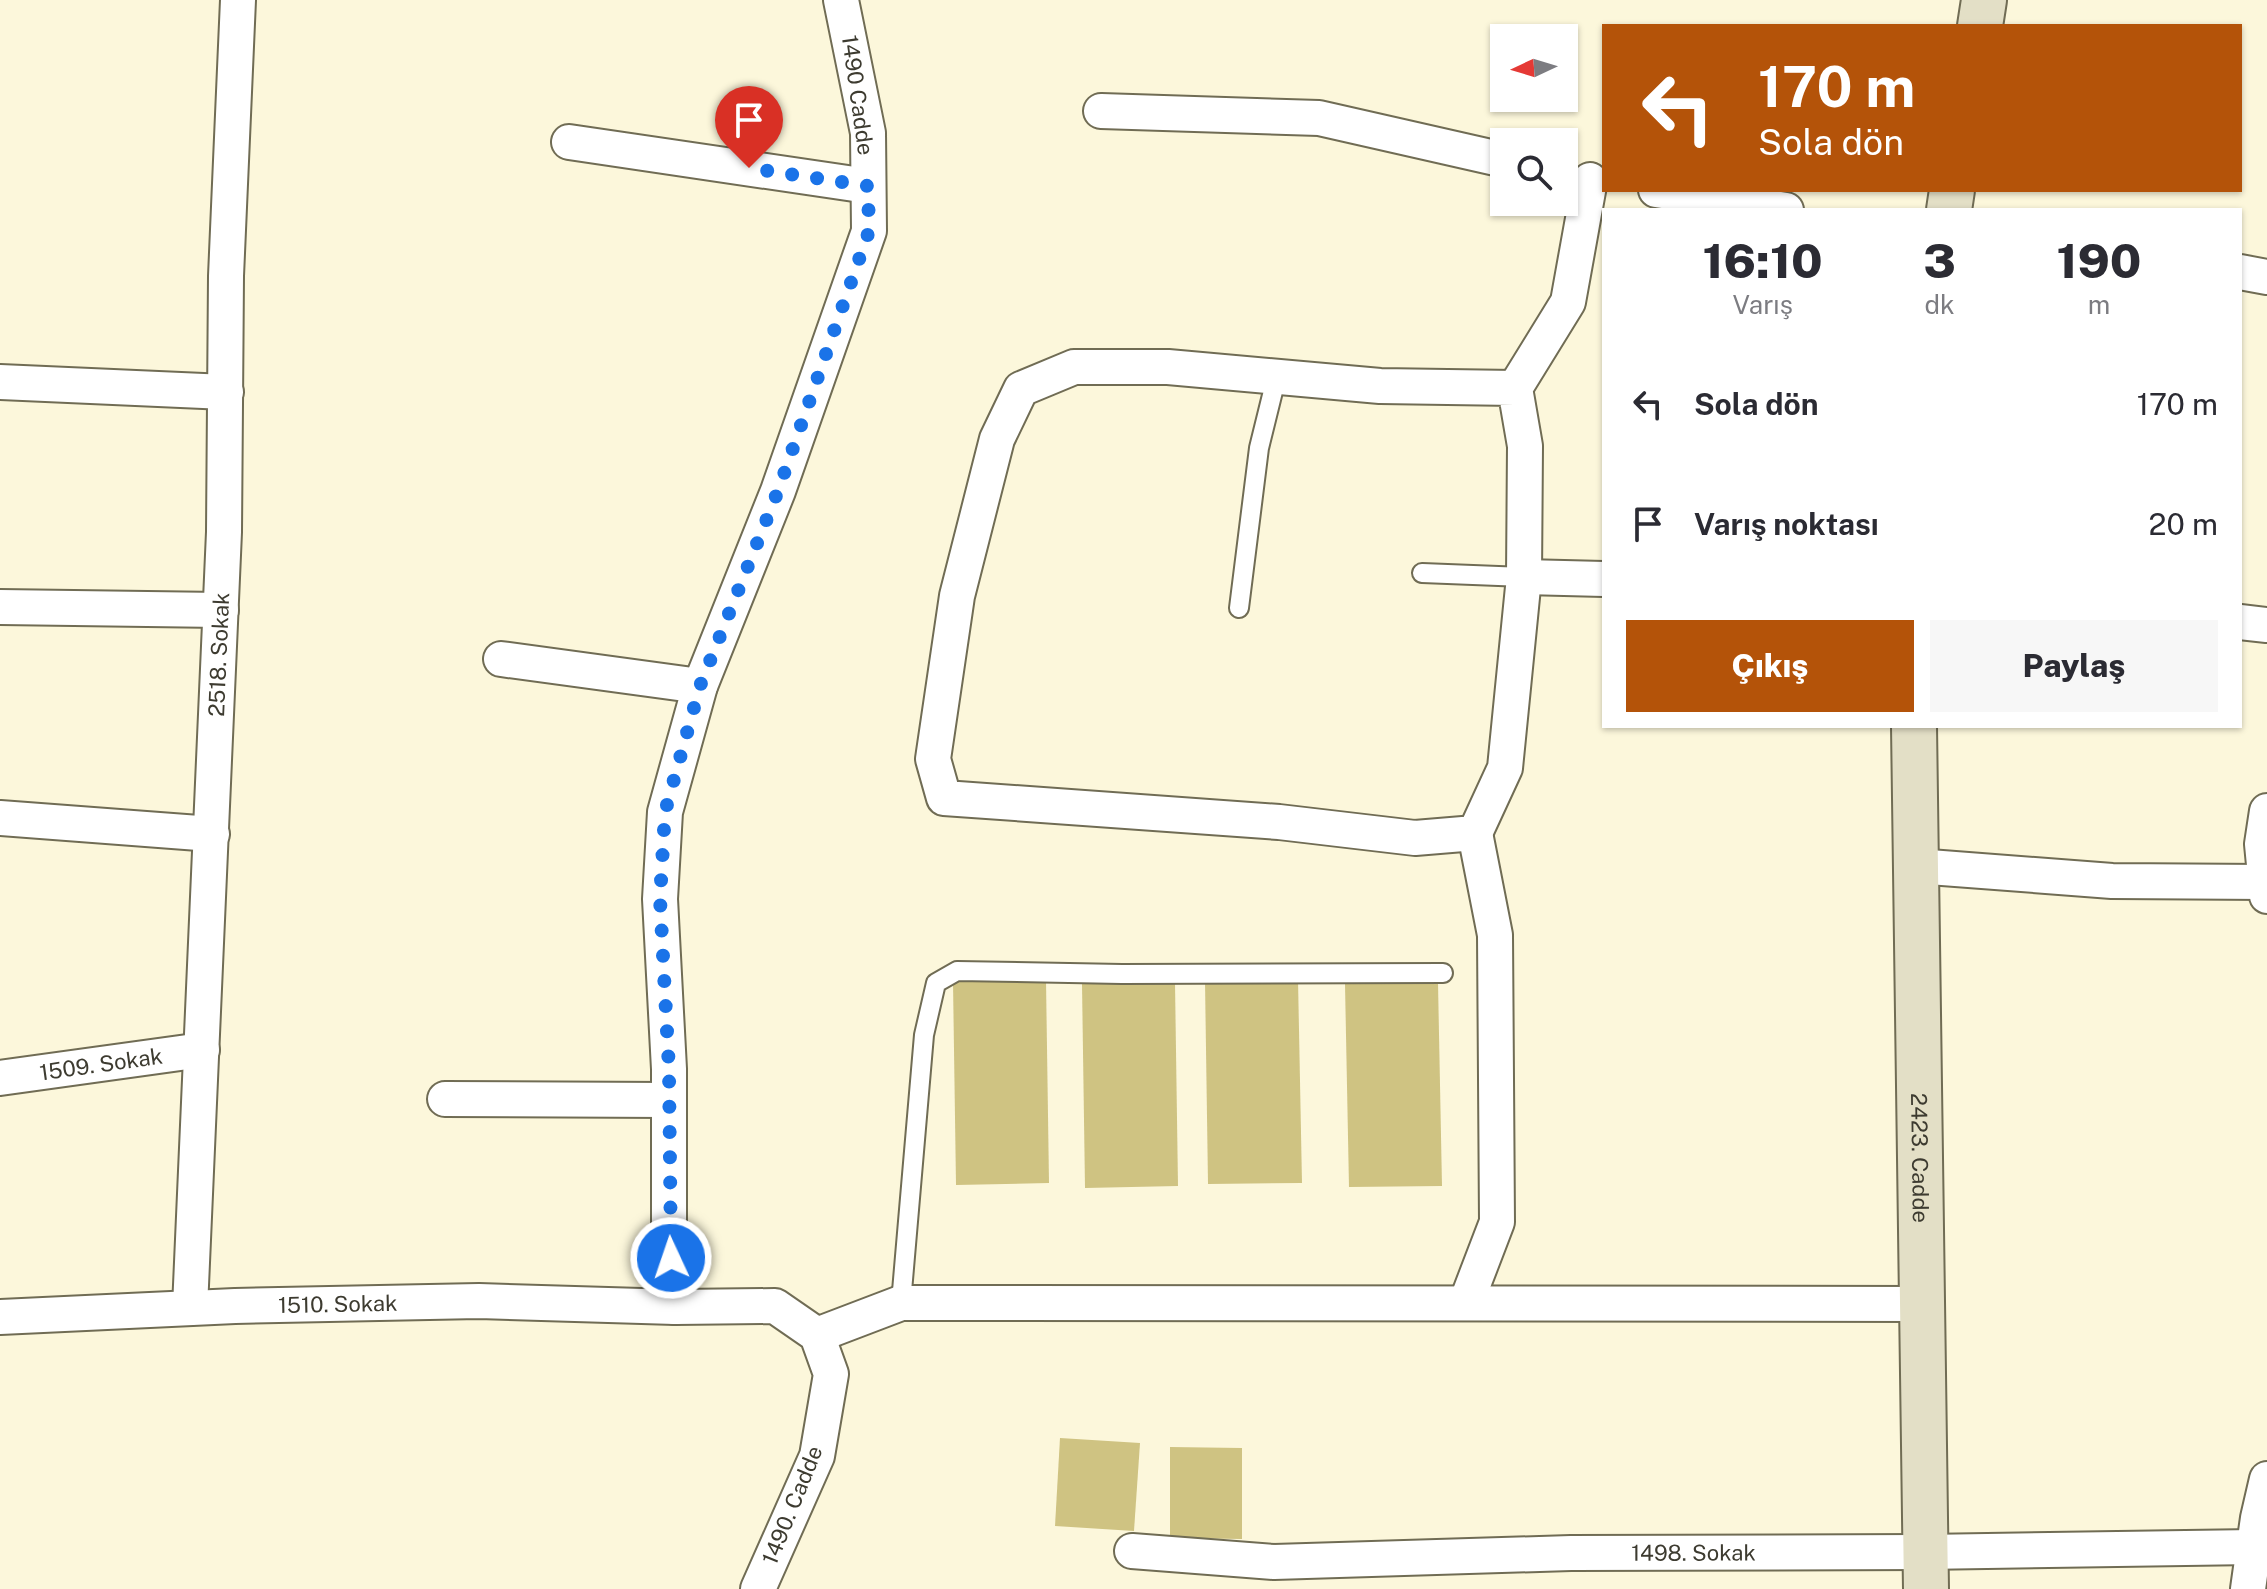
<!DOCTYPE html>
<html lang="tr">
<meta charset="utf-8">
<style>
:root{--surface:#fff;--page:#f7f7f7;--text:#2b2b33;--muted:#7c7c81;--accent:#b45309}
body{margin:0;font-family:"Public Sans",sans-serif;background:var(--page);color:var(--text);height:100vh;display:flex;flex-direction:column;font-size:30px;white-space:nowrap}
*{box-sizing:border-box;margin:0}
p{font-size:26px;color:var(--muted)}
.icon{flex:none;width:44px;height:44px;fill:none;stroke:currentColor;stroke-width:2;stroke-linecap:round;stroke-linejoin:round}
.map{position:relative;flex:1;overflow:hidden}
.drawer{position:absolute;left:1602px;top:208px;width:640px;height:520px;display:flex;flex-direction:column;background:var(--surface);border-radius:0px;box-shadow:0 2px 6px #0004}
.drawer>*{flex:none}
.guide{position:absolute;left:1602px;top:24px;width:640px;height:168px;border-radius:0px;box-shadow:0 2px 6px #0004;background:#b45309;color:#fff;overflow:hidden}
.needle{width:52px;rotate:266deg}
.controls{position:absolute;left:1490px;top:24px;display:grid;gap:16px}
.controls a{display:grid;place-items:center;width:88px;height:88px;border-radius:0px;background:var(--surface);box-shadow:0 2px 6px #0004;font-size:40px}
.pin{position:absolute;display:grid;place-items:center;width:68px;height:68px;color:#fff;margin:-82px -34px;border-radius:50% 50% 50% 0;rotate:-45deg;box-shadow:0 0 8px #0007}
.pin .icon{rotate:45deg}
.me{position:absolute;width:88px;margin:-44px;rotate:357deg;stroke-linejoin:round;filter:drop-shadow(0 0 6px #0008)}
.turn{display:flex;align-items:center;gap:28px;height:168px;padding:0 24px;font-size:36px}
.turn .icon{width:104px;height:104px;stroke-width:2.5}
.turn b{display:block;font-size:56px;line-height:68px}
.eta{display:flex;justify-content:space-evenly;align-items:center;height:136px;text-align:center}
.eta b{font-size:48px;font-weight:800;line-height:56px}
.button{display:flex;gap:16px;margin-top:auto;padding:16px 24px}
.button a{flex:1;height:92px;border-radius:0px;background:var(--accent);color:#fff;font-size:32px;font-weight:800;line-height:92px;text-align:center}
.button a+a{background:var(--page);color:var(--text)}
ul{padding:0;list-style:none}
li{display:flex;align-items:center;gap:24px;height:120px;padding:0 24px}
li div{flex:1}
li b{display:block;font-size:30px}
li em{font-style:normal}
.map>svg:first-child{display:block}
.building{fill:#cfc382}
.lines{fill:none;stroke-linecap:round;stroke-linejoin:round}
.service-casing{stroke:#706c54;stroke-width:22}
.minor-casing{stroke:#706c54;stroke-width:38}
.secondary-casing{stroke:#706c54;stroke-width:48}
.service{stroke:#fff;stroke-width:18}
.minor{stroke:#fff;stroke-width:34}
.secondary{stroke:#e3dfc6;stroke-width:44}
.route{stroke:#1a73e8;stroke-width:14;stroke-dasharray:0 25.2}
.labels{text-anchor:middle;stroke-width:7;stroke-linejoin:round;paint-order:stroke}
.street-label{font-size:22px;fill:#3d3b30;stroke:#fff}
</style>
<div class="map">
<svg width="2267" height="1589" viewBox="0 0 2267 1589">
<rect width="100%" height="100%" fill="#fcf7db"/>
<!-- building -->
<g class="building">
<polygon points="1298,979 1302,1183 1208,1184 1205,981"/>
<polygon points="1046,980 1049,1183 956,1185 953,982"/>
<polygon points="1175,983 1178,1186 1085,1188 1082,984"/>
<polygon points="1438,983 1442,1186 1349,1187 1345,984"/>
<polygon points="1060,1438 1140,1443 1134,1531 1055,1526"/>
<polygon points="1170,1447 1242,1448 1242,1539 1170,1538"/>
</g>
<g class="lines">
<!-- service casing -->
<g class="service-casing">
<g id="service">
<polyline points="1422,573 1524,577"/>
<polyline points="1239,608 1259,448 1277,375"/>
<polyline points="901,1303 924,1035 936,983 957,971 1122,974 1443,973"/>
</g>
</g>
<!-- minor casing -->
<g class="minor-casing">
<g id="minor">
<polyline points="1101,111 1319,118 1504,160"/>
<polyline points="569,142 868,186"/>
<polyline points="1656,190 1786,210"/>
<polyline points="2240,272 2267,277"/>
<polyline points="0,382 226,392"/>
<polyline points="1515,388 1525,446 1524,577 1505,768 1475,833 1415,838 1279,822 944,798 933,759 957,596 997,439 1021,389 1074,367 1168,367 1380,386 1515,388 1568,302 1590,180"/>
<polyline points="1524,577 1604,579"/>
<polyline points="0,607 221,610"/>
<polyline points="2240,622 2267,625"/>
<polyline points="501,659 700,686"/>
<polyline points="2267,811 2262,844 2267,896"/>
<polyline points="0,818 212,834"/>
<polyline points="1916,866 2112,881 2266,882"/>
<path id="s1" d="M0 1078 202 1050"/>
<polyline points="445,1099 669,1100"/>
<polyline points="1466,1303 1497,1222 1495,935 1475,833"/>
<polyline points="675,1307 669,1233 669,1069 660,899 665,812 700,686 778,491 869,231 868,133 841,0"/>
<path id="s2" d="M190 1308 224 532 226 276 238 0"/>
<path id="s3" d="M0 1317 235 1306 479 1301 675 1307 775 1306 817 1335 831 1374 817 1456 758 1589"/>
<polyline points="817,1335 901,1303 1922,1304"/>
<path id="s4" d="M1132 1551 1274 1562 1571 1553 1924 1552 2254 1547"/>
<polyline points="2248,1589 2258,1518 2267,1479"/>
</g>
</g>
<!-- secondary casing -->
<g class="secondary-casing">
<g id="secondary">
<polyline points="1980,26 1984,0"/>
<polyline points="1949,210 1952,190"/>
<path id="s5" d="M1914 726 1926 1589"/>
</g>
</g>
<!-- service -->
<use href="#service" class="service"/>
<!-- minor -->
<use href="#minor" class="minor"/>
<!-- secondary -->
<use href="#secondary" class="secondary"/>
</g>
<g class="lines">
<!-- route -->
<polyline class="route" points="671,1258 669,1069 660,899 665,812 700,686 778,491 869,231 868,186 749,168"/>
</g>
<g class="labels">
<!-- street labels -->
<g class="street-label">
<text transform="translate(858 95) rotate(82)" y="8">1490 Cadde</text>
<text dy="8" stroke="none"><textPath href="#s2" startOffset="654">2518. Sokak</textPath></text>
<text dy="8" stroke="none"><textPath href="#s1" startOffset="102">1509. Sokak</textPath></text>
<text dy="8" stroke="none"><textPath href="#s5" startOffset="432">2423. Cadde</textPath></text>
<text dy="8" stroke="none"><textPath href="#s3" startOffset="338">1510. Sokak</textPath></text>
<text transform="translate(792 1505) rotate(-68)" y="8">1490. Cadde</text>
<text dy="8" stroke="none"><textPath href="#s4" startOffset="562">1498. Sokak</textPath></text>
</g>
</g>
</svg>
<div class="controls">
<a><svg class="needle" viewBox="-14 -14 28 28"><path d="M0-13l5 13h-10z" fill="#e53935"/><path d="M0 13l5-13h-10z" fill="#7c7c81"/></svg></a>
<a><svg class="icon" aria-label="search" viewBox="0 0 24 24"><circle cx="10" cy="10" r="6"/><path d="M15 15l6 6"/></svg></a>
</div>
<div class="pin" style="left:749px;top:168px;background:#d93025"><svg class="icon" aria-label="arrive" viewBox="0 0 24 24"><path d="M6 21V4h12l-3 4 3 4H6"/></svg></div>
<svg class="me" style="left:671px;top:1258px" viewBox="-20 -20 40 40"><circle r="17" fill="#1a73e8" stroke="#fff" stroke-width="3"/><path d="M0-11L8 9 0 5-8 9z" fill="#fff"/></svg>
<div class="guide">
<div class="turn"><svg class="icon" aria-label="left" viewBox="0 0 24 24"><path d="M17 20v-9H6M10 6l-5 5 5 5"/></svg><div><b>170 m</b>Sola dön</div></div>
</div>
<section class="drawer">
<div class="eta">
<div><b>16:10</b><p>Varış</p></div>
<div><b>3</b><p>dk</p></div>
<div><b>190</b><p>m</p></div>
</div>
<ul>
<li><svg class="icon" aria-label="left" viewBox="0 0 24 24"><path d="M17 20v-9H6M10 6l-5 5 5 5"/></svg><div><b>Sola dön</b></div><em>170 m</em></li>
<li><svg class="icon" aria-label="arrive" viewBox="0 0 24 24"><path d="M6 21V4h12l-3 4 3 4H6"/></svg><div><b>Varış noktası</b></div><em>20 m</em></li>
</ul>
<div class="button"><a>Çıkış</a><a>Paylaş</a></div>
</section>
</div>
